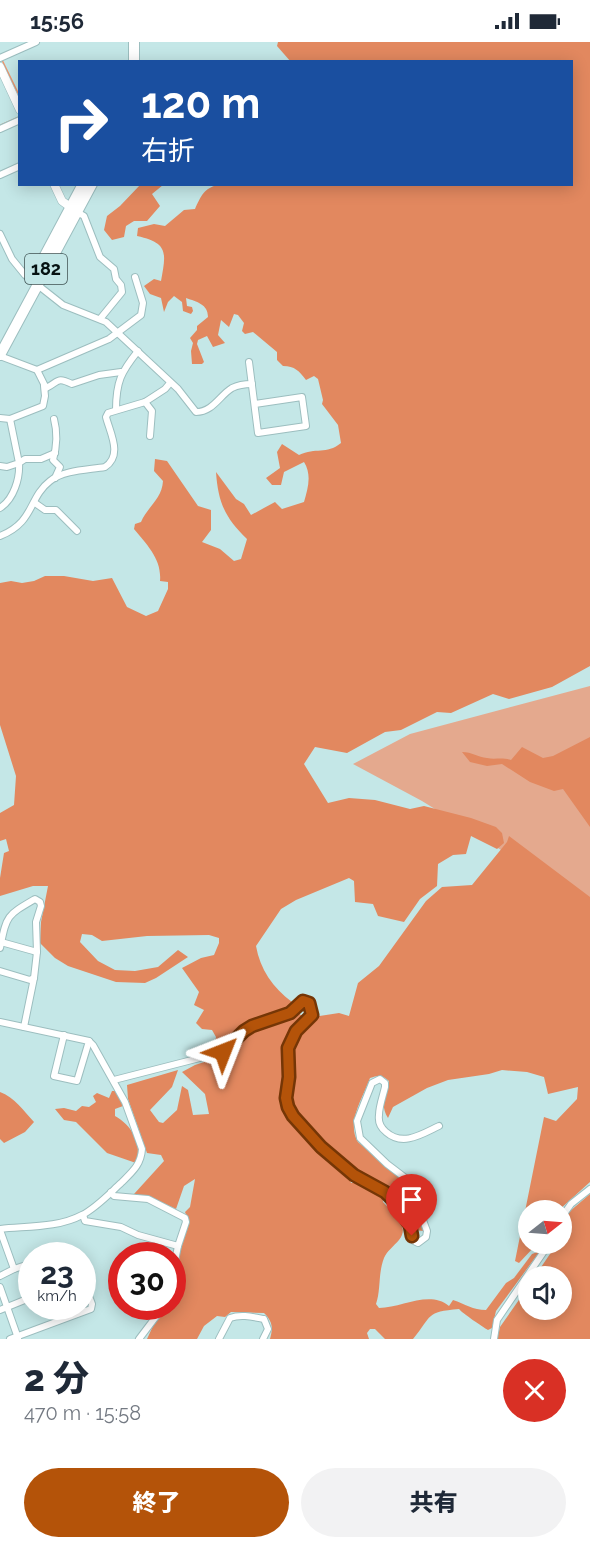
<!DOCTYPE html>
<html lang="ja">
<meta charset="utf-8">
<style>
:root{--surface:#fff;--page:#f2f2f3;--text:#1f2937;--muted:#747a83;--accent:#b45309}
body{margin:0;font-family:Raleway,"Noto Sans JP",sans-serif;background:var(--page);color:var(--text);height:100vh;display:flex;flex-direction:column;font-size:22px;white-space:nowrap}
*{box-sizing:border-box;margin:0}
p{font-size:20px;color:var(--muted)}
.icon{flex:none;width:33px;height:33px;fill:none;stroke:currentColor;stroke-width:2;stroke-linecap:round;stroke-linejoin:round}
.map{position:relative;height:1297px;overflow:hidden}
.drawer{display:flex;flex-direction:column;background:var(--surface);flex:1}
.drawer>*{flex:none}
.top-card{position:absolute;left:18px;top:18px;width:555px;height:126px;border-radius:0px;box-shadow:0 3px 15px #0003;background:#1a4fa0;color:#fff;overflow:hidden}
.needle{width:39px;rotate:73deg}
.fabs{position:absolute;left:518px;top:1158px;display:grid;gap:12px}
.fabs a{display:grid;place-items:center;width:54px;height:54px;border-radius:50%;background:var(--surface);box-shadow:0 3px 15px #0003;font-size:30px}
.speed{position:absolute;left:18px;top:1200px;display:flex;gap:12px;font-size:30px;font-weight:700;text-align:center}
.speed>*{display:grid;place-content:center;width:78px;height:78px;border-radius:50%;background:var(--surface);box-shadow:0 3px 15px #0003;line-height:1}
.speed small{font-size:15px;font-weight:400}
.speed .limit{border:9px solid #d22;background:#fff;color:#111}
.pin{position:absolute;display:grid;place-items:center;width:51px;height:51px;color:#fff;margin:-62px -26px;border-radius:50% 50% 50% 0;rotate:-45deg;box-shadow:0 0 6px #0007}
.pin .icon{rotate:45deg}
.me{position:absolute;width:66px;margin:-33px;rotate:45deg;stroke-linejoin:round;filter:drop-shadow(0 0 4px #0008)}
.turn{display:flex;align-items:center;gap:21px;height:126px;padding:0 24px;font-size:27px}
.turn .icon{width:78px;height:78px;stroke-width:2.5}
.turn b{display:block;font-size:42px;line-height:51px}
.round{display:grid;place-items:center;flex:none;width:63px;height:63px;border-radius:32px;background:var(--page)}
.overview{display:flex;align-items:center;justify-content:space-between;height:102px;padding:0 24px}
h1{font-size:36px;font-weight:800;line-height:45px}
.button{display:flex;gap:12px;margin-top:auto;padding:12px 24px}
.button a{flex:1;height:69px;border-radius:36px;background:var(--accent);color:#fff;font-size:24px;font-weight:800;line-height:69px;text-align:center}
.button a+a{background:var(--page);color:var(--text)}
.status{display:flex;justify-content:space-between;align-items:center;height:42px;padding:0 30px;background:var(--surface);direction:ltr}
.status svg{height:16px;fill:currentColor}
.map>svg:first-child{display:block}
.green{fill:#e4a98e}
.forest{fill:#e2885f}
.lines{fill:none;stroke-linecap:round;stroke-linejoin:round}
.stream{stroke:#ef946b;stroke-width:1.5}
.minor-casing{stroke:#9cbebf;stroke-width:8}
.tertiary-casing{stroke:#9cbebf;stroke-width:9}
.trunk-casing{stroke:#9cbebf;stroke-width:12}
.minor{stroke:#fff;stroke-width:6}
.tertiary{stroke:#fff;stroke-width:8}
.trunk{stroke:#fff;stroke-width:10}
.route-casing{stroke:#753606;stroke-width:15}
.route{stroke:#b45309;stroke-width:10}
.labels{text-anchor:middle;stroke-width:4.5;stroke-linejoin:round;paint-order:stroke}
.shield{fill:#c4e7e7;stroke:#3f5252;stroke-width:1.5}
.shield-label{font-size:18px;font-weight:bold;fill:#061212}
</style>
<div class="status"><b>15:56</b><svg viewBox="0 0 49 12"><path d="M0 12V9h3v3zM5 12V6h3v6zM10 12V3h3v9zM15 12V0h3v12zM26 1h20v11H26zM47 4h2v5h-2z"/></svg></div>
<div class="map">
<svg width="590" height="1297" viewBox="0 0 590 1297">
<rect width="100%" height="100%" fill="#c4e7e7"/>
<!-- green -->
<polygon class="green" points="590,644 590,883 566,848 422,759 353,722 410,692"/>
<!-- forest -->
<g class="forest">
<path d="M278 0H590V624L552 645 509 657 493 652 451 671 437 670 401 688 385 690 347 711 315 705 304 722 328 761 349 756 375 758 410 767 424 764 471 776 496 785 502 791 504 801 497 807 471 794 466 812 453 813 438 822 437 844 420 857 404 880 378 874 373 862 355 860 354 839 349 836 296 858 281 867 256 904C260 927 273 946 292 960 284 979 260 974 246 984 237 990 229 999 221 1007L214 1006 216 995 212 988 202 987 196 981 204 968 194 963 199 950 182 926 201 916 214 913 219 901V896L209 893 147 894 102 899 92 893 82 892 80 900 98 919 115 928 135 929 158 925 178 908 188 915 156 936 145 941 116 940 68 924 55 916 40 901 41 880 48 844H33L0 854V836L4 811 9 809 6 797 0 799V771L14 763 16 734 0 683V541L11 539 22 541 34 539 45 534H64L93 539 112 536 127 565 146 574 158 569 168 547V540L160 539C162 517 147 503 134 487L135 482 141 480C148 464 162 457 163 439L154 429 155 417 167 419 198 464 211 468V488L202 500 220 507 234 519 241 517 247 497C225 476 218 460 216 430L236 457 244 462 251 473 275 460 282 467 304 460C308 446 312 433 304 420L284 430 281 443H272L266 436 280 426 277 410 282 402 299 413C316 405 326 413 341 401L338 383 322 362 323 358 318 337 314 334 306 338C299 329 295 324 283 324L277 318V310L253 290 245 292 242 289 244 281 238 273 234 272 229 285 221 278 218 293 225 301 213 305 207 294 198 298 197 302 204 320 202 322H192L191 309 193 301 190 296 197 288V284L208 275C208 262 197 260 186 256L187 264 192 265 193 269 191 272 183 269 182 260 174 254 168 260 164 270 161 256 150 252 144 244 154 237 161 239C166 211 169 201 137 194L138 186 154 182 165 184 184 168 195 167C201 154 204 146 218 143L572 142V20H291L277 4Z"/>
<polygon points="140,143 163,143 152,152 160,164 147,179 134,179 126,184 124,195 112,198 104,188 107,174 120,164"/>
<path d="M590 695V785L563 747 554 749 530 740 502 722 487 724 470 720 462 710C472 710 478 715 487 716 495 718 501 715 511 718L522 705 543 716 553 714Z"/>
<path d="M509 794 590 855V1140L559 1168H528V1202H544L535 1204 519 1221 515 1219 544 1075 556 1079 577 1057 578 1045 548 1052 544 1035 527 1030 502 1028 489 1032 448 1038 427 1046 393 1065 388 1076C380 1064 385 1051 389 1039 382 1033 379 1033 370 1036 363 1056 346 1080 358 1100L403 1139 410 1149 424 1184 423 1189 415 1188 411 1175 389 1149 355 1131 327 1109 298 1075 293 1067 290 1054 292 1032 290 1005 299 988 313 975 339 971 349 974 358 941 379 924 426 859 442 845 472 843 507 800Z"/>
<path d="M296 970 306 976 289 991 282 1004 286 1034 283 1052 285 1061 288 1070 316 1104 349 1134 351 1141 359 1140 382 1151 383 1160C392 1170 411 1183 399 1198 394 1204 387 1209 384 1216 378 1231 381 1248 376 1262L379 1266C402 1266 429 1248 449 1264L453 1258C465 1262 473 1268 486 1268L506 1241 514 1236 532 1212 540 1209 496 1269 492 1286 488 1288C483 1285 462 1271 459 1267 425 1270 433 1273 413 1297H385L375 1287H370L367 1291 369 1297H270C273 1286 273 1280 264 1271L231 1270 225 1275 217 1274 204 1284 197 1297H147L153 1284 168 1265 172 1264 173 1252 181 1206 189 1180 185 1170 190 1165 195 1137 184 1144 176 1167 151 1155 134 1152 164 1119 161 1113 147 1111 128 1057 127 1043 178 1028 172 1045 150 1068 159 1080 163 1081 177 1068 182 1044 188 1048 193 1073 209 1072 205 1052 182 1030 195 1023 223 1014 249 988 280 979Z"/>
<path d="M112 1049H116L123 1064 115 1067V1074C131 1083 143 1101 136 1121L107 1111 76 1080 64 1078 55 1067 64 1066 76 1069 82 1064 89 1065 96 1060 93 1054 97 1051 109 1056Z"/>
<path d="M0 1050C14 1055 24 1069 34 1080L25 1090 4 1101 0 1097Z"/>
<path d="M590 1152V1297H497L500 1285 528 1245V1268H561V1234H535L550 1212 554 1202H561C561 1171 569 1171 590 1152Z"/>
</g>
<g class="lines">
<!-- stream -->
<g class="stream">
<polyline points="2,18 20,55"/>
<polyline points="1,83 19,75"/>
</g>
<!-- minor casing -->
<g class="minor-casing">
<g id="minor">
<polyline points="0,16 36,0"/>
<polyline points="0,87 20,78"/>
<polyline points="0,133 20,124"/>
<polyline points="77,170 84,174 100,215 114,227 116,237 121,243 122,250 100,277"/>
<path d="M0 192 12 217 25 233 63 263 106 280 178 347 196 370C213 370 220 353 232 346 238 343 245 342 252 342"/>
<path d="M0 314 37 328 46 346C59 340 56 334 72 342L99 333 121 330"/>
<polyline points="249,320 258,391 306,384 302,355 255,362"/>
<polyline points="37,328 109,297 141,273 143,261 135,235"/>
<polyline points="145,360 152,369 150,394"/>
<path d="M116 368C116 340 121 330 138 309"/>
<polyline points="0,376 10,377 43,364 45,354 44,344"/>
<path d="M54 377C58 392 57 404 53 418L60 425 55 436"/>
<polyline points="0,424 7,425 19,421 10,377"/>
<polyline points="35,461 45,468 56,468 77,489"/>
<path d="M0 466C14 457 20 436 19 421L25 417H41L55 411"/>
<path d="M0 494C35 480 28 456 50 439 64 428 88 428 105 425 123 413 110 391 106 375L108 371 145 360 165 347 170 341"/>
<polyline points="1,900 37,910"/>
<path d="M0 906C7 873 6 874 35 857L40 860 41 864 36 880 37 910 34 936 24 985"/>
<polyline points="0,929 30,938 34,936"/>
<path d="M0 980 89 999 93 1003 125 1060 142 1107C141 1123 132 1130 121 1141 109 1152 96 1166 82 1173 58 1186 26 1184 0 1187"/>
<polyline points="64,993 54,1034 77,1039 89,999"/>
<path d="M114 1038 223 1010 244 989 252 984 290 971 303 959 309 961 312 964V973C307 979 301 984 296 990 284 1003 289 1018 289 1033 289 1041 286 1049 286 1056 287 1078 337 1122 355 1133 365 1140 378 1144 387 1152 403 1166 407 1180 414 1199L418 1201 426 1195 427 1189 408 1138 387 1122 360 1096 357 1079 372 1041 380 1037 385 1041V1045C383 1054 379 1064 379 1073 378 1080 381 1086 386 1090 403 1105 422 1092 439 1084"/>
<polyline points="111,1150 114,1154 148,1157 185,1176 186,1180 178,1204 172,1234"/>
<polyline points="83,1173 85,1179 121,1185 138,1193 178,1204"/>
<polyline points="561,1176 571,1162 590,1147"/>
<polyline points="0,1188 14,1227 0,1234"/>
<polyline points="51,1214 66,1208 73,1210 74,1214"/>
<polyline points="14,1227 32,1221"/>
<polyline points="0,1245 18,1296"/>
<polyline points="0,1268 32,1255"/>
<polyline points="10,1297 91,1267 92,1262 82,1236"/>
<polyline points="139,1297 164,1264"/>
<path d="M219 1297 230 1276C241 1272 253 1275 264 1277L268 1287 263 1297"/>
<polyline points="494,1297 497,1278 549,1202"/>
</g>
</g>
<!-- tertiary casing -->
<g class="tertiary-casing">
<g id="tertiary">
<polyline points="0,25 20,68"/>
<polyline points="54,142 62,159 73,167"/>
</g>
</g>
<!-- trunk casing -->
<g class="trunk-casing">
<g id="trunk">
<polyline points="134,20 134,0"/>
<polyline points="41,221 83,142"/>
<polyline points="0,313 92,142"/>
</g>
</g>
<!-- minor -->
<use href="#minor" class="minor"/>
<!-- tertiary -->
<use href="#tertiary" class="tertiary"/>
<!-- trunk -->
<use href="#trunk" class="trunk"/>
</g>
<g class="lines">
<!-- route casing -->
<g class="route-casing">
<polyline id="route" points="223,1010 244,989 252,984 290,971 303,959 309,961 312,973 296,989 288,1006 289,1035 286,1056 288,1065 293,1074 321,1105 354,1133 385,1150 393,1158 410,1183 412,1194"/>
</g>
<!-- route -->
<use href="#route" class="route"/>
</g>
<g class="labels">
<!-- shield labels -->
<rect class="shield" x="25" y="212" width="42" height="30" rx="4.5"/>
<g class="shield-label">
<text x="46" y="233">182</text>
</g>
</g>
</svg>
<div class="fabs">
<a><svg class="needle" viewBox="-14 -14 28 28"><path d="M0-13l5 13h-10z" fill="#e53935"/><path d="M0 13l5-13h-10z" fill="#747a83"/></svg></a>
<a><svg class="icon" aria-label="sound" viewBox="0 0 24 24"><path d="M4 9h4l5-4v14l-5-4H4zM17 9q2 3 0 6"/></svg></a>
</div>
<div class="speed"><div>23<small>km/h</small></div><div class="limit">30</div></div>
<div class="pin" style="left:412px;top:1194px;background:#d93025"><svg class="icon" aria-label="arrive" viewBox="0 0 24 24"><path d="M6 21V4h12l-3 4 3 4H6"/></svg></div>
<svg class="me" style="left:223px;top:1010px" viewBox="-20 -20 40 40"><path d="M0-17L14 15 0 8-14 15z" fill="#b45309" stroke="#fff" stroke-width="4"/></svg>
<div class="top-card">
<div class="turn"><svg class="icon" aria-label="right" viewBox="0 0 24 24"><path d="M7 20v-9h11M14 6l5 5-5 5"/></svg><div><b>120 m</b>右折</div></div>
</div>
</div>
<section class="drawer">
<div class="overview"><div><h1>2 分</h1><p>470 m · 15:58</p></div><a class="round" style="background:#d93025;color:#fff"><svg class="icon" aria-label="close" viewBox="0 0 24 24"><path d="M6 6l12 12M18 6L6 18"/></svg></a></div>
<div class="button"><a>終了</a><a>共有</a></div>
</section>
